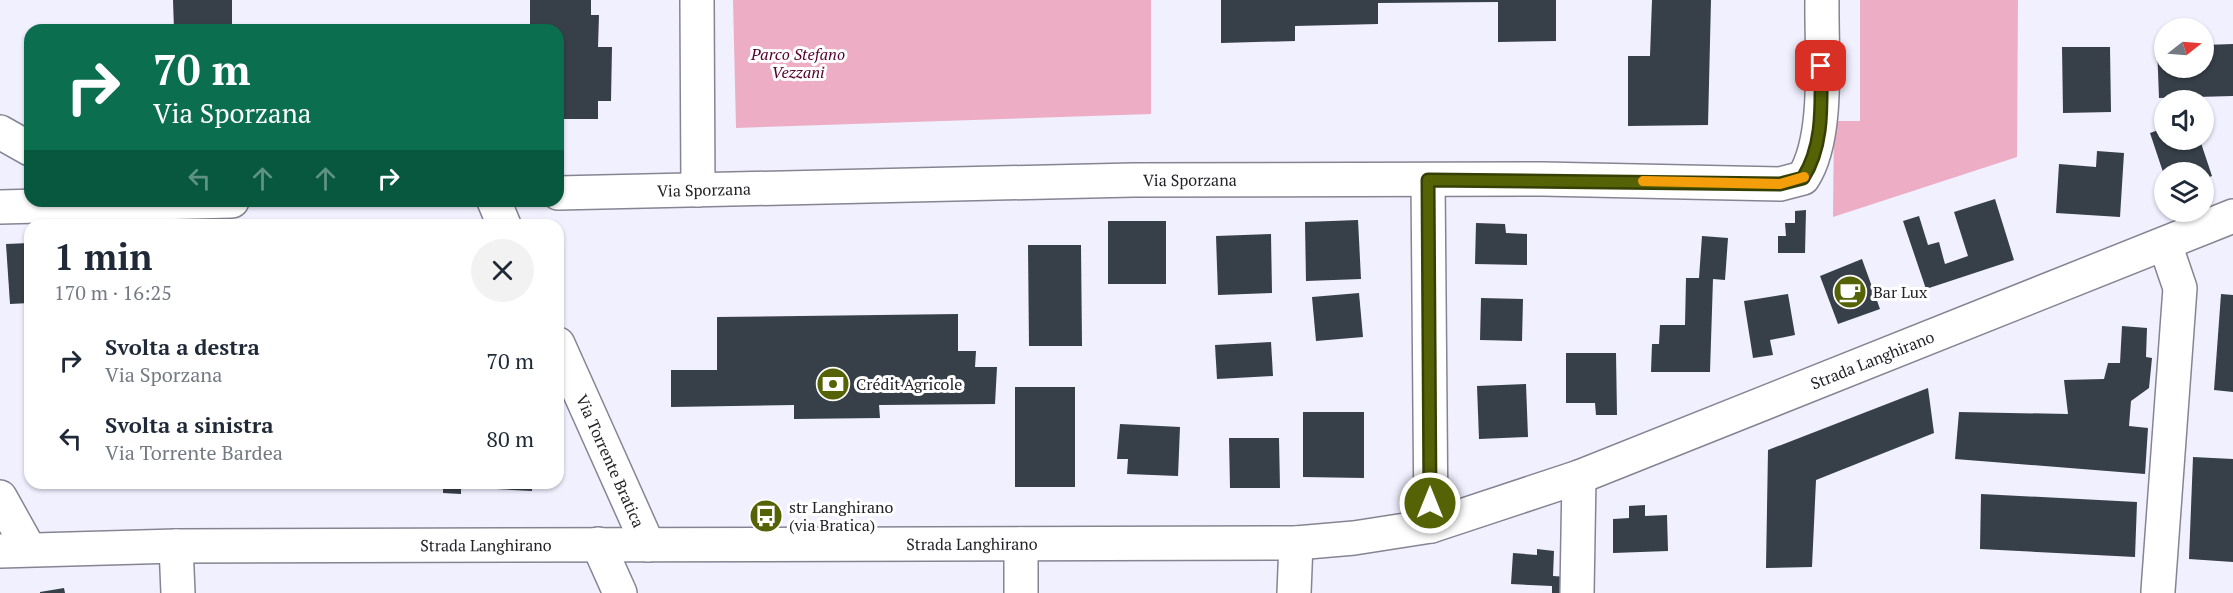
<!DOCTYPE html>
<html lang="it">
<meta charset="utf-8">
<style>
:root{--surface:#fff;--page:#f2f2f3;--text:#1f2937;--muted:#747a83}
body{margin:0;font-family:"PT Serif",serif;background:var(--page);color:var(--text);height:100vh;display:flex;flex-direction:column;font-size:22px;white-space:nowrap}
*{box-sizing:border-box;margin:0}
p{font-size:20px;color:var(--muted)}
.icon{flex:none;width:33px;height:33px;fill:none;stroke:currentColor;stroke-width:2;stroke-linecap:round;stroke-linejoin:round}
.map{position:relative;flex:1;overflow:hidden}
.panel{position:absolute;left:24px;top:219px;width:540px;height:270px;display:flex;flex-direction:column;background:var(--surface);border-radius:18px;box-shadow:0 2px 4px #0004}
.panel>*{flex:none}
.top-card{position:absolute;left:24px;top:24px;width:540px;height:183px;border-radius:18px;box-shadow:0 2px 4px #0004;background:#0b6e4f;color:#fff;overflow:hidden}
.needle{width:39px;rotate:73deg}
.tools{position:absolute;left:2154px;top:18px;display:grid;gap:12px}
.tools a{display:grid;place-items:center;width:60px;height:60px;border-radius:50%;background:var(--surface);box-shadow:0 2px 4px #0004;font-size:30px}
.pin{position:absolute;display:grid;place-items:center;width:51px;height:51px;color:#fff;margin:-26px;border-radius:12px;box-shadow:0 3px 9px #0006}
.me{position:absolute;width:66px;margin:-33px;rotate:0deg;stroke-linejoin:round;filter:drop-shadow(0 0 4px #0008)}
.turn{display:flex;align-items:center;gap:21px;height:126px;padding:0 30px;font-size:27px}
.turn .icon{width:78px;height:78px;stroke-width:2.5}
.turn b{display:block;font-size:42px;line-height:51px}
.lanes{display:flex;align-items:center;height:57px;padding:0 30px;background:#0003;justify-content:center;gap:30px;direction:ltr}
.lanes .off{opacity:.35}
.round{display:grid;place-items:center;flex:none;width:63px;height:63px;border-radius:32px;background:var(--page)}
.overview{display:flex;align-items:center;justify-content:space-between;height:102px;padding:0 30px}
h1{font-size:36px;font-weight:700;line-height:45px}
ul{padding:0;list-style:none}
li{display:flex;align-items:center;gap:18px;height:78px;padding:0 30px}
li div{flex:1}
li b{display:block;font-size:22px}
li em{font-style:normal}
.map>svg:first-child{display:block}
.green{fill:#edadc4}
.building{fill:#373f49}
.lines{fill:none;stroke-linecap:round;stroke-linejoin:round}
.minor-casing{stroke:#858492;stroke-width:36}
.tertiary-casing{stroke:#858492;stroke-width:36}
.minor{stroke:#fff;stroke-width:33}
.tertiary{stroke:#fff;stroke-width:33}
.route-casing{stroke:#374004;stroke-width:15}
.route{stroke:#556306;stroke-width:10}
.slow{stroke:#f59e0b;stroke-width:10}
.labels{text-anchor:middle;stroke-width:6;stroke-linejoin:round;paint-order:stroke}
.park-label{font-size:16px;font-style:italic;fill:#55002e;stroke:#fff}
.street-label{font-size:16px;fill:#232228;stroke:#fff}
.poi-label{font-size:16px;fill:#232228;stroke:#fff;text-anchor:start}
</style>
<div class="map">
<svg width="2233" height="593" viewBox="0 0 2233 593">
<rect width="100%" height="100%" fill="#f0f0ff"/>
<!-- green -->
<g class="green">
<polygon points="733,0 1151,0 1151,114 736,128"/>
<polygon points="1860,0 2018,0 2017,157 1833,217 1834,121 1860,121"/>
</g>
<!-- building -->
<g class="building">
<polygon points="173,0 232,0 232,30 174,30"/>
<polygon points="530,0 591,0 591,15 599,15 598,47 612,47 611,101 598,101 598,119 558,119 558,30 523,30 523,26 530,26"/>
<polygon points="1221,0 1556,0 1556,41 1498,42 1498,2 1378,3 1378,24 1295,26 1295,41 1221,43"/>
<polygon points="1652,0 1711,0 1708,125 1628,126 1628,56 1650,56"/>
<polygon points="2233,44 2233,96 2159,98 2157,46 2164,46 2164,68 2204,68 2204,45"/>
<polygon points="2062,47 2110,47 2111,112 2063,113"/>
<polygon points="2164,128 2164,140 2200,140 2212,176 2204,179 2204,172 2163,172 2150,133"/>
<polygon points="2097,151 2124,153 2120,217 2056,213 2059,164 2096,167"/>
<polygon points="1995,199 2014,260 1926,289 1903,221 1919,216 1928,245 1939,242 1945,264 1968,256 1954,212"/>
<polygon points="1806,210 1805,253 1778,253 1778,236 1786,236 1785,223 1795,223 1795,211"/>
<polygon points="1358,220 1361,279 1306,281 1305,222"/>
<rect x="1108" y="221" width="58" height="63"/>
<polygon points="1476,223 1505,224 1506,233 1527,234 1527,265 1475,264"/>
<polygon points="1271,234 1272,293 1218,295 1216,236"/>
<polygon points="1702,236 1728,238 1725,280 1713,279 1710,372 1651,372 1652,344 1659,344 1660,325 1685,325 1686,278 1699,278"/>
<polygon points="30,243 30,303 10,304 6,244"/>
<polygon points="1028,245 1081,245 1082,346 1029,346"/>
<polygon points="1862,259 1880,309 1838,324 1820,276"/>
<polygon points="1359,293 1363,337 1316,341 1312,297"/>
<polygon points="1788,294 1795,335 1770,340 1773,355 1753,358 1744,301"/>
<polygon points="2221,294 2233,295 2233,392 2214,390"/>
<polygon points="1481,298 1523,299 1522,341 1480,340"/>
<polygon points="958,314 958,351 976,351 975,367 997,367 995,404 879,405 880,418 794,419 794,405 671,407 671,370 717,370 717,317"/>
<polygon points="2122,326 2147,328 2146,357 2152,358 2149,388 2131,401 2129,426 2148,428 2145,474 1955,459 1959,412 2068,414 2064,380 2104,379 2108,363 2120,363"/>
<polygon points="1271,342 1273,376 1217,379 1215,345"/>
<polygon points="1566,353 1616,353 1617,415 1596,415 1595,403 1566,403"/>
<polygon points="1526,384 1528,437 1479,439 1477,386"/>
<rect x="1015" y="387" width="60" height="100"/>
<polygon points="1928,388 1934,433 1816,480 1812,567 1766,568 1768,450"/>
<polygon points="1303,412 1364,412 1364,478 1303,477"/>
<polygon points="1120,424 1180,427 1178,476 1127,474 1128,459 1117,459"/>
<polygon points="1229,438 1279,438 1280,488 1230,488"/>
<polygon points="2193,457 2233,459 2233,562 2189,559"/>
<polygon points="219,483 251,483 251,486 219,485"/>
<polygon points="443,483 461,483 461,494 443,493"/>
<polygon points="496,483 532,483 532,491 496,489"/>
<polygon points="1981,494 2137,502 2135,557 1980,549"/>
<polygon points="1645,505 1645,516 1667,515 1668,551 1613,553 1613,519 1629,518 1629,506"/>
<polygon points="1537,549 1554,551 1553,576 1568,577 1567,593 1552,593 1552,586 1511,584 1513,553 1537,555"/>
<polygon points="64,588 65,593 40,593 40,592"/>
</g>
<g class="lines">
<!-- minor casing -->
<g class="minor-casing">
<g id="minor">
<polyline points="697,0 698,190"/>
<polyline points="0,132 30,149"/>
<polyline points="1428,180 1431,526"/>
<path id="s1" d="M558 193 1133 180 1542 179 1780 184 1803 178C1830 137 1821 49 1822 0"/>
<polyline points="494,201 504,225"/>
<polyline points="0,207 232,201"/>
<path id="s2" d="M558 344 648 545"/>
<polyline points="0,497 29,549"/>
<polyline points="598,544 620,593"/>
<polyline points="1021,544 1021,593"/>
<polyline points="176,546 178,593"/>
<polyline points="2158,591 2180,288 2165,244"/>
<polyline points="1294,593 1296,543"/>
<polyline points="1577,593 1579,477"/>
</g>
</g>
<!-- tertiary casing -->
<g class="tertiary-casing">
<g id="tertiary">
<path id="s3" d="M0 551 176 546 1296 543 1354 538 1431 526 1579 477 2233 216"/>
</g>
</g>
<!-- minor -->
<use href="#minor" class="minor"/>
<!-- tertiary -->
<use href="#tertiary" class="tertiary"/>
</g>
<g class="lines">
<!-- route casing -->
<g class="route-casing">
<path id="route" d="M1430 503 1428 180 1780 184 1803 178C1824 145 1821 104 1821 66"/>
</g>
<!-- route -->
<use href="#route" class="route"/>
<!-- slow -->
<polyline class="slow" points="1643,181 1780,184 1804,177"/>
</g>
<!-- icons -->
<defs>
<g id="cafe-disc" transform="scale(1.725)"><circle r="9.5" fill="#556306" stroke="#fff"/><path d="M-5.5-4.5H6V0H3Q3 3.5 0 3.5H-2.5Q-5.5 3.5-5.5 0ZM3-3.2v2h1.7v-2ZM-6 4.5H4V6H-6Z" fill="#fff"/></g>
<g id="bank-disc" transform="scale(1.725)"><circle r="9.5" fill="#556306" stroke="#fff"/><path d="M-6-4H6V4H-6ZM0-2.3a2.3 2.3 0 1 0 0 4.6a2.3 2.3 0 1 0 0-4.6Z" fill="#fff"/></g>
<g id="bus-disc" transform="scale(1.725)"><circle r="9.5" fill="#556306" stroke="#fff"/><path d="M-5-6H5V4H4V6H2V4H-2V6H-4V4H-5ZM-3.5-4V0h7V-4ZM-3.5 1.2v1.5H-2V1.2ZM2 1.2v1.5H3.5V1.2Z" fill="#fff"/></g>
</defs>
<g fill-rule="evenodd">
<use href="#cafe-disc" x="1850" y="292"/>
<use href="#bank-disc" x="833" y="384"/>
<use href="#bus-disc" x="766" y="516"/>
</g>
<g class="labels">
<!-- park labels -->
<g class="park-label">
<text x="798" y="60">Parco Stefano<tspan x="798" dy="18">Vezzani</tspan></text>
</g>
<!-- street labels -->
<g class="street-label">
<text dy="6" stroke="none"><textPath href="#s1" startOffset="632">Via Sporzana</textPath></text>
<text dy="6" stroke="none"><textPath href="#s1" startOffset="146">Via Sporzana</textPath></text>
<text dy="6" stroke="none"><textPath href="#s3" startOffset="1904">Strada Langhirano</textPath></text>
<text dy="6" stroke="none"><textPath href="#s2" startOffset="128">Via Torrente Bratica</textPath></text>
<text dy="6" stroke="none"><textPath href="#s3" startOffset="486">Strada Langhirano</textPath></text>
<text dy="6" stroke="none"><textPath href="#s3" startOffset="972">Strada Langhirano</textPath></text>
</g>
<!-- poi labels -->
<g class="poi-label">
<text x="1873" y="298">Bar Lux</text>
<text x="856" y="390">Crédit Agricole</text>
<text x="789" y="513">str Langhirano<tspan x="789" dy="18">(via Bratica)</tspan></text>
</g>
</g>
</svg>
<div class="tools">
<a><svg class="needle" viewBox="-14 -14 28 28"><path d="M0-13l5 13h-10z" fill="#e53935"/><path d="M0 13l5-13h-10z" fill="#747a83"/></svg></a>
<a><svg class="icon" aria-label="sound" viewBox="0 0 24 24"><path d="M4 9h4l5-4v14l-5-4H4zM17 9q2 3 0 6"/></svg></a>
<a><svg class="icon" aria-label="layers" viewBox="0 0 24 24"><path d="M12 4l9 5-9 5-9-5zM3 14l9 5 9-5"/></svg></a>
</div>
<div class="pin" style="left:1821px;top:66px;background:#d93025"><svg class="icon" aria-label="arrive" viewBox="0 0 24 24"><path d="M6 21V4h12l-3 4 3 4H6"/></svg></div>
<svg class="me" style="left:1430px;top:503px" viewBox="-20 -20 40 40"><circle r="17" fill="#556306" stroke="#fff" stroke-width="3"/><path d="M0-11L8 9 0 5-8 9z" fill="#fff"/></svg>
<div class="top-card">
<div class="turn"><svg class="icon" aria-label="right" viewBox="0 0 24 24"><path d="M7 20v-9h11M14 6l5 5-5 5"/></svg><div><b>70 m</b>Via Sporzana</div></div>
<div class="lanes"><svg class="icon off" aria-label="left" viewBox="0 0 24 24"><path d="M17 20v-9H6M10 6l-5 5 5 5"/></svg><svg class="icon off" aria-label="ahead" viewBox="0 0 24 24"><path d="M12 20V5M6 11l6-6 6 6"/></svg><svg class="icon off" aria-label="ahead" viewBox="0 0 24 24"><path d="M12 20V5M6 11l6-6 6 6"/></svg><svg class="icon" aria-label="right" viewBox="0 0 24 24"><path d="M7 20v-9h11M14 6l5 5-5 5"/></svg></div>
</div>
<section class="panel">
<div class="overview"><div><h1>1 min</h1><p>170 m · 16:25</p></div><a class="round"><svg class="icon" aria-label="close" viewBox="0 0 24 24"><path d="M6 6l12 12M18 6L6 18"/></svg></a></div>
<ul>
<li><svg class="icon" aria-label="right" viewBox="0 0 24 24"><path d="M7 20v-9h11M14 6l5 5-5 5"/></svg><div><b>Svolta a destra</b><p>Via Sporzana</p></div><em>70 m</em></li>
<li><svg class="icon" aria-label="left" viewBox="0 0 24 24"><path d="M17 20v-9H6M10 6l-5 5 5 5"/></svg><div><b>Svolta a sinistra</b><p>Via Torrente Bardea</p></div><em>80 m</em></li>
</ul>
</section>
</div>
